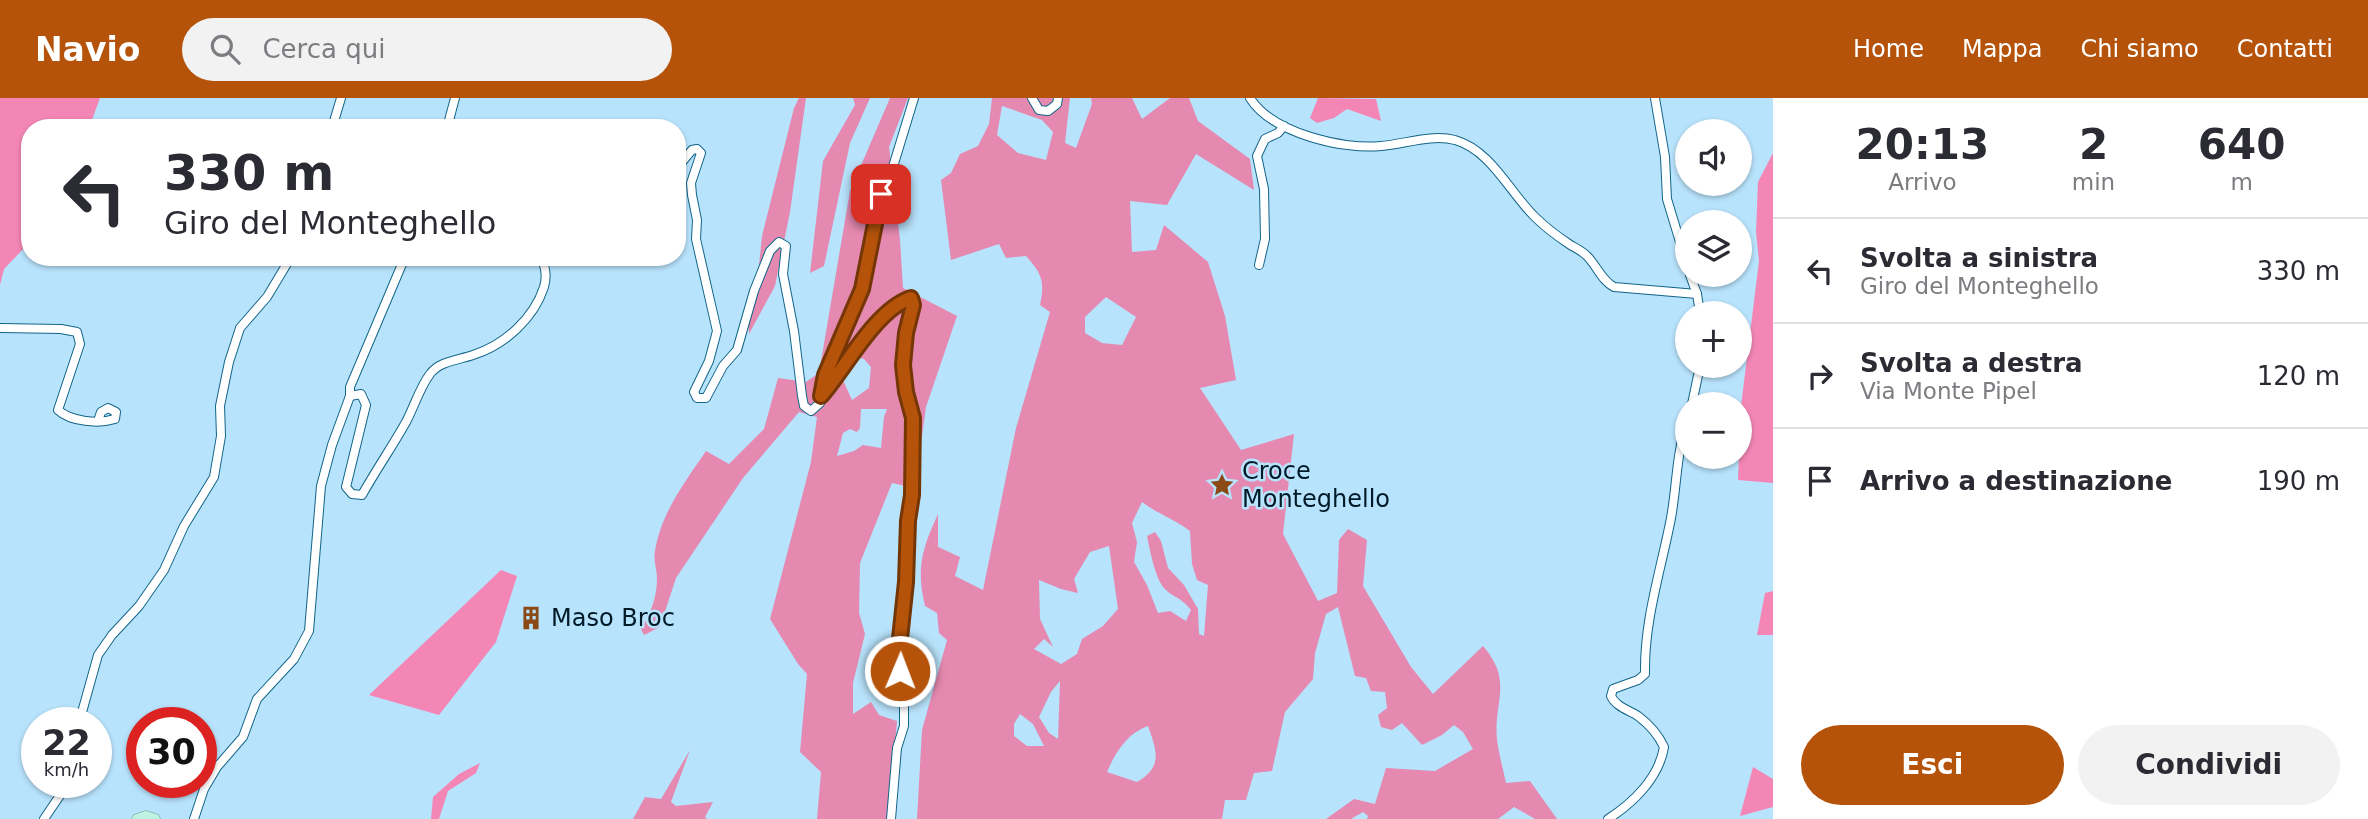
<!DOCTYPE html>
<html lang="it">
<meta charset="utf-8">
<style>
:root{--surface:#fff;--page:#f2f2f3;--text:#2b2b33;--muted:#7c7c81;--line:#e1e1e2;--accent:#b45309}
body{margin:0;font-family:"DejaVu Sans",sans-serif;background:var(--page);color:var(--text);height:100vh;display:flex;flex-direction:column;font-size:26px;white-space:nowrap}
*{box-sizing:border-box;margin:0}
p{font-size:23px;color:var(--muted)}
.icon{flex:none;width:38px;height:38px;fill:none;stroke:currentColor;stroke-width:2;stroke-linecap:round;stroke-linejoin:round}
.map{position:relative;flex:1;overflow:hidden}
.sheet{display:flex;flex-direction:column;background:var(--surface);width:595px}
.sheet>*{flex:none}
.hud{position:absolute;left:21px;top:21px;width:665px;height:147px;border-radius:28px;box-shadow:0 2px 5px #0004;background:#fff;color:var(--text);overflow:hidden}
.fabs{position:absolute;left:1675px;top:21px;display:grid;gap:14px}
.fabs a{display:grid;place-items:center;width:77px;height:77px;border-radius:50%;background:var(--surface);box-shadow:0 2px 5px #0004;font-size:35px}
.speed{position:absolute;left:21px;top:609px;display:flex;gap:14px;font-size:35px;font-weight:700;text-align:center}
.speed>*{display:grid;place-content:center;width:91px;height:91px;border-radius:50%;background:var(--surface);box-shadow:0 2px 5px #0004;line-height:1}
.speed small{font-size:18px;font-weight:400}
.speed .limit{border:10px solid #d22;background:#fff;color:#111}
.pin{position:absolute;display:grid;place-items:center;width:60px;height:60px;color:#fff;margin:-30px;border-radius:14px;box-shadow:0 4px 10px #0006}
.me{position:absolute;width:77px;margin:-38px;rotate:1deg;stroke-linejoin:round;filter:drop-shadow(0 0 5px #0008)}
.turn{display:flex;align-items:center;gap:24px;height:147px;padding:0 28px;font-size:32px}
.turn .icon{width:91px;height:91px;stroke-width:2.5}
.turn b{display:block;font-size:49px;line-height:60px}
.eta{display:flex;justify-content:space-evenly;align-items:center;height:119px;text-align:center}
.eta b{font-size:42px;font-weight:700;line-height:49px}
.action{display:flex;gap:14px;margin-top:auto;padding:14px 28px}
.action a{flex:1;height:80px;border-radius:42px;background:var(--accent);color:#fff;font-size:28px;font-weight:700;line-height:80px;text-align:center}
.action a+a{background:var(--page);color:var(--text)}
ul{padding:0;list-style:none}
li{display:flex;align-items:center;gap:21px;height:105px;padding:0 28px;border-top:2px solid var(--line)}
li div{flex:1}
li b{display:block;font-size:26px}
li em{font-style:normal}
header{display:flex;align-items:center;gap:42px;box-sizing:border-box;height:98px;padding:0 35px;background:var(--accent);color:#fff}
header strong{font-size:33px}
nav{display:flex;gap:38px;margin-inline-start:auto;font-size:24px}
.search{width:490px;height:63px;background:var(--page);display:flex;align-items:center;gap:18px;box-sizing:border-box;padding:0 24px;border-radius:38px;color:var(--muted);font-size:26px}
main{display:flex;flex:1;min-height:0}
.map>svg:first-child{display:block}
.green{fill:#e589b0;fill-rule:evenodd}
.forest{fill:#f486b6}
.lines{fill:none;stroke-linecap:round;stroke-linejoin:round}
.minor-casing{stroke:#116589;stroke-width:10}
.major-casing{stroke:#60a296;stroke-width:11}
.minor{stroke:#fff;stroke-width:8}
.major{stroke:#bef3e3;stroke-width:10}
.route-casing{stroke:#753606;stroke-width:18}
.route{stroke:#b45309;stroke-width:12}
.labels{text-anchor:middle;stroke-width:5;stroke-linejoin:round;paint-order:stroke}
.poi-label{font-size:24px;fill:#001a28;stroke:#b8e3fc;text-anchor:start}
</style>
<header>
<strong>Navio</strong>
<div class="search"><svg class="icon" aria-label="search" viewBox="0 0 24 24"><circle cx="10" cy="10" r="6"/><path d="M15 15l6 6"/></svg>Cerca qui</div>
<nav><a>Home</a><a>Mappa</a><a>Chi siamo</a><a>Contatti</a></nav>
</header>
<main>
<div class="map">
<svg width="1773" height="721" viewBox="0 0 1773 721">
<rect width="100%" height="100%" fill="#b8e3fc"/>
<!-- green -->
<g class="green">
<polygon points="799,0 806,0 790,114 775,188 749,236 748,218 756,197 762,138 794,10"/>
<polygon points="853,0 870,0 850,45 824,168 810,175 823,63 855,7"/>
<path d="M890 0H908L889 49 900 142 903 190 957 218 926 309 915 390 892 385 860 465 859 515 865 536 853 585V616L871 604 879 617 897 623 889 721H817L821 674 800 654 807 576 798 566 770 521 811 364 817 319 799 314 743 380 676 480 660 529 644 537 641 531C651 515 657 499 657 480 657 471 653 462 655 453 661 415 685 384 706 353L729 366 764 331 778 280 806 284 819 275 850 93ZM855 259 864 261 871 269 869 290 852 302 841 278ZM861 311H887L884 319 881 350 863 347 854 353 837 358 843 335 850 331 857 334 860 330Z"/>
<path d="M992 0H1070L1065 45 1076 50 1092 6 1091 0H1132L1142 21 1170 0H1189L1198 23 1250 61 1254 92 1196 56 1167 107 1130 103 1132 154 1156 152 1164 127 1208 164 1225 218 1236 282 1200 290 1241 352 1294 336 1283 436 1318 503 1337 495 1339 442 1348 431 1367 442 1363 488 1411 569 1433 596 1483 548C1514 584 1493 603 1497 642 1499 656 1503 671 1506 685L1530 683 1557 721H1535L1514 709 1498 721H1367L1368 718 1363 714 1351 721H1326L1354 701 1375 706 1386 670 1435 673 1473 651 1463 634 1454 627 1442 637 1422 647 1402 625 1392 632 1381 629 1378 617 1387 610 1385 594 1371 593 1366 580 1355 578 1338 509 1326 516 1315 555 1313 581 1285 614 1272 673 1254 675 1246 702H1225L1222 721H917L922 632 947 542 939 535 937 515 925 508C916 470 922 451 938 416V449L960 459 955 478 983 492 1016 330 1050 214 1040 207C1045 183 1042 176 1026 158L1006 160 999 146 951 162 941 82 951 75 960 56 978 48 989 26ZM1002 8 1042 22 1053 34 1046 62 1018 55 997 37ZM1106 199 1136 219 1122 247 1102 245 1085 235V219ZM1142 404C1158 416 1174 421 1190 433L1192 466 1197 482 1208 487 1204 538 1199 536 1198 511 1184 487 1168 470 1161 443 1155 434 1147 438C1150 452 1155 481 1165 491 1174 500 1181 499 1191 512L1186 523 1170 513 1158 515 1147 487 1134 464 1137 444 1132 425ZM1109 448 1118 511 1103 528 1082 541 1077 556 1061 566 1034 551 1044 541 1053 549 1040 521 1039 482 1061 491 1078 495 1074 481 1090 454ZM1060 583 1058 641 1049 635 1039 619 1051 594ZM1020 616 1033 626 1044 648H1027L1014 638V626ZM1148 628C1157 653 1163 669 1137 684L1107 674C1115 655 1127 635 1148 628Z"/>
<polygon points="690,652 671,704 676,708 713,704 705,719 707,721 633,721 645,699 661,701"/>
</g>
<!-- forest -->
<g class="forest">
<polygon points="0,0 100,0 89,30 30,30 30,144 4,171 0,187"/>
<polygon points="1318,0 1376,1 1381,23 1347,11 1334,20 1317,25 1310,20"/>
<polygon points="1773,55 1773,385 1738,382 1741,308 1759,163 1756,134 1758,84"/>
<polygon points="501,472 517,478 496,544 439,617 369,597"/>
<polygon points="1773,493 1773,537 1757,537 1765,495"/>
<polygon points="480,665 476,675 448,693 439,721 431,721 433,699 459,676"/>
<polygon points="1753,669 1773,681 1773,709 1740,718"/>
</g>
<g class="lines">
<!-- minor casing -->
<g class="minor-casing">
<g id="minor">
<polyline points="1032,0 1039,12 1048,13 1057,6 1058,0"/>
<path d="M1250 0C1272 35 1343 52 1381 48 1405 46 1431 36 1455 42 1491 52 1510 95 1535 119 1545 129 1557 138 1569 146 1575 150 1581 152 1587 158 1597 168 1601 182 1614 189L1697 196"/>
<polyline points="1655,0 1665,59 1667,101 1687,167"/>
<polyline points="332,30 341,0"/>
<polyline points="447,30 455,0"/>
<polyline points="677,70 692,52 697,51 701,55 691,85 692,97 697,122 696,141 717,233 709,263 694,294 697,300 706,300 723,268 737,252 754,193 770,153 779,144 786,148 783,176 794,233 802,298 804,308 811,313 820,305 825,277 862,191 878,108 892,72 914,0"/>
<polyline points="1259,167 1265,141 1264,91 1257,58 1265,41 1278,35 1284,28"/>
<polyline points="1690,177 1697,196 1700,215"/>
<path d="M0 230 61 231 77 234 80 246 58 312C71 324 99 326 115 321L116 314 108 310 101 314 98 323"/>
<path d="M350 298 361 296 366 307 346 389 352 396 362 397C376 372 392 349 406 324 414 309 420 289 430 276 439 263 459 262 473 257 505 247 534 220 544 189 547 179 546 166 539 159"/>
<path d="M821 298C844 271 876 212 911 200L913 207 906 235 903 266 906 294 913 320 912 397 908 423 906 484 899 550 904 600V628L897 650 891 721"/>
<polyline points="1692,306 1700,268"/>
<polyline points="79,625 98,557 112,537 139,508 164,472 184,428 214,379 221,338 220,308 229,264 240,230 267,199 291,159"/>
<polyline points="44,721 69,684"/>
<polyline points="194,721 204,691 217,669 243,639 257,601 294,561 309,533 321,388 332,347 350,298 350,289 405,159"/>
<path d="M1608 721C1633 705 1659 680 1664 649 1658 636 1650 627 1638 618 1629 612 1616 609 1611 598L1613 591 1638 582 1645 576C1644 522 1661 472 1671 420 1677 387 1676 357 1687 324"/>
</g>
</g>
<!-- major casing -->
<g class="major-casing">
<polyline id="major" points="137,721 146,718 155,721"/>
</g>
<!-- minor -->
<use href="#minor" class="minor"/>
<!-- major -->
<use href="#major" class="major"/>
</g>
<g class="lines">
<!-- route casing -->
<g class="route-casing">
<path id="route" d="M881 96 862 191 825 277 821 298C845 271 875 212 911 200L913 207 906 235 903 267 906 294 913 320 912 397 908 423 906 484 899 550 900 573"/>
</g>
<!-- route -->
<use href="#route" class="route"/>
</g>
<!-- icons -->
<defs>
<g id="sight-bare" transform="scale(1.89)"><path d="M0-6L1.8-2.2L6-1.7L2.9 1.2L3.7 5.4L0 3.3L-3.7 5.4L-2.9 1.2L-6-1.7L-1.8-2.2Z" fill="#8b4916" stroke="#b8e3fc" stroke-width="2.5" paint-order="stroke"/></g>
<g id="building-bare" transform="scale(1.89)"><path d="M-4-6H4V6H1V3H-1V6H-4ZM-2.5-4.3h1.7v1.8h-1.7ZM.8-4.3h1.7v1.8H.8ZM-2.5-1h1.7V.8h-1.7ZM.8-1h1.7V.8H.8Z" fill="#8b4916" stroke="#b8e3fc" stroke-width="2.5" paint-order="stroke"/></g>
</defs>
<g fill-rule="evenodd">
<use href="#sight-bare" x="1222" y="387"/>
<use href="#building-bare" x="531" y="520"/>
</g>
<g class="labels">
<!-- poi labels -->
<g class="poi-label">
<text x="1242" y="381">Croce<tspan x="1242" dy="28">Monteghello</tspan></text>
<text x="551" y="528">Maso Broc</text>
</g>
</g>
</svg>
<div class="fabs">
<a><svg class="icon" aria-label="sound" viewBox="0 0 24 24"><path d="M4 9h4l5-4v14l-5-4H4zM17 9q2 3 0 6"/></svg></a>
<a><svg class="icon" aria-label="layers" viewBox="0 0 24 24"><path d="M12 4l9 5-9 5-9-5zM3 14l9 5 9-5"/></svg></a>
<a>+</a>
<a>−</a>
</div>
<div class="speed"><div>22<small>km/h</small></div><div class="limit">30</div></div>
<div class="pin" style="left:881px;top:96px;background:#d93025"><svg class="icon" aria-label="arrive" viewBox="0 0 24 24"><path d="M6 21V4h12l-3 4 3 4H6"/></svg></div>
<svg class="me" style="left:900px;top:573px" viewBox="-20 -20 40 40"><circle r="17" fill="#b45309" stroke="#fff" stroke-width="3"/><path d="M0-11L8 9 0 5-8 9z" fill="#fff"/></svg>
<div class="hud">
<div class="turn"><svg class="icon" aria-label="left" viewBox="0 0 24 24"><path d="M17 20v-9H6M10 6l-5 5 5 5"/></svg><div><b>330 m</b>Giro del Monteghello</div></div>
</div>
</div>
<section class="sheet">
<div class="eta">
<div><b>20:13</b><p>Arrivo</p></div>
<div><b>2</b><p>min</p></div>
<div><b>640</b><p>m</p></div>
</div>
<ul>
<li><svg class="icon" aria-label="left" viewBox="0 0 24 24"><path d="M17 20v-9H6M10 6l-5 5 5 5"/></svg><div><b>Svolta a sinistra</b><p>Giro del Monteghello</p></div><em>330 m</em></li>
<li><svg class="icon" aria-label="right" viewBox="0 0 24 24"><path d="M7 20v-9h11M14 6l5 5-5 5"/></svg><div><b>Svolta a destra</b><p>Via Monte Pipel</p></div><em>120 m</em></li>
<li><svg class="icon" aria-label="arrive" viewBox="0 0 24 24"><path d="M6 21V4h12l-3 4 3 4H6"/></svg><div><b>Arrivo a destinazione</b></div><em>190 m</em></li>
</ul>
<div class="action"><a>Esci</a><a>Condividi</a></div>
</section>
</main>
